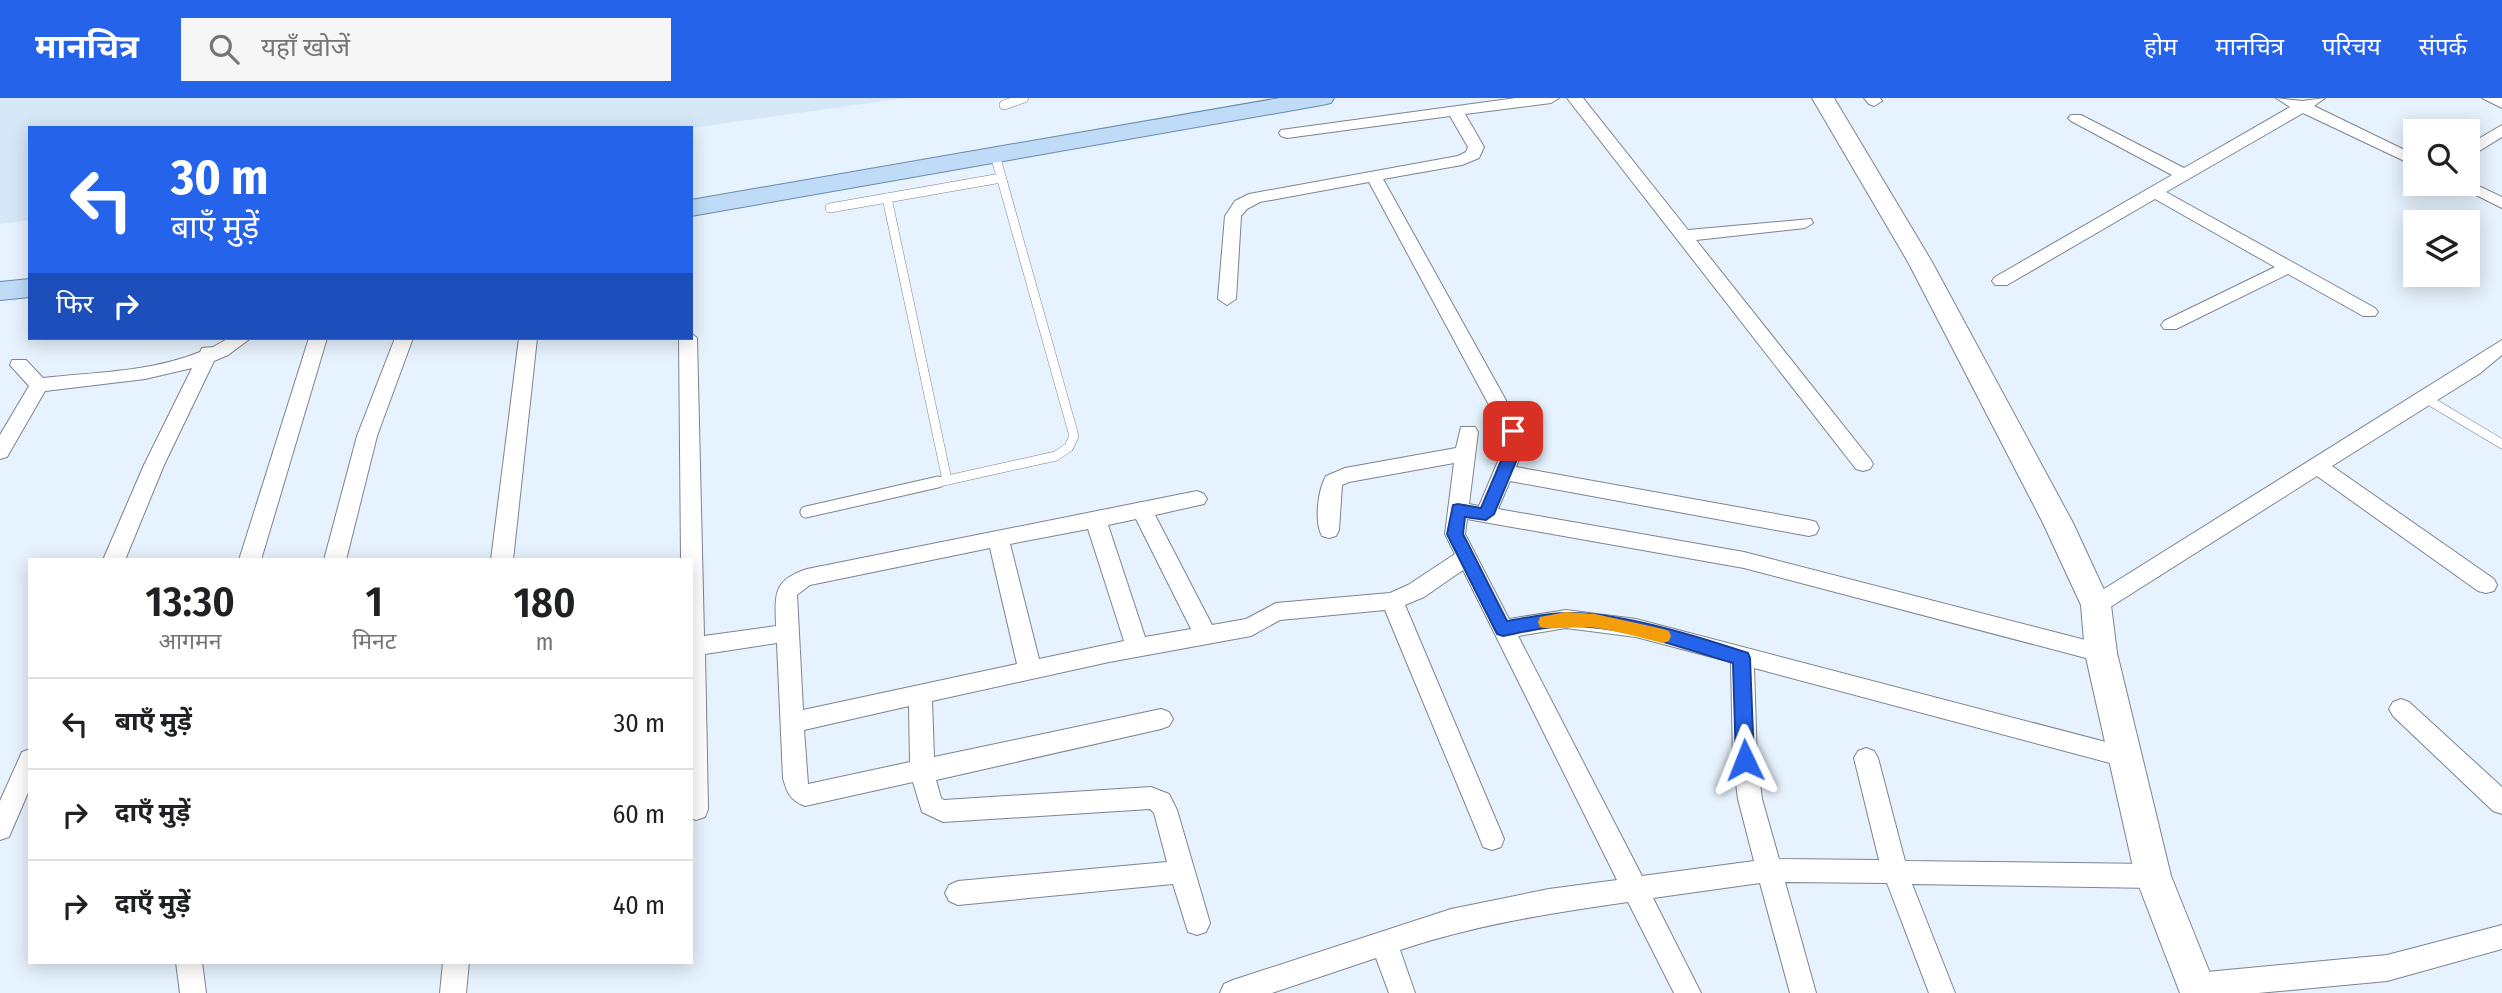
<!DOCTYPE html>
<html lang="hi">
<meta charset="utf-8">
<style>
:root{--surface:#fff;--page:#f6f6f6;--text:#202124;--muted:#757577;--line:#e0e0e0;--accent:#2563eb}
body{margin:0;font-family:"Fira Sans Condensed","Noto Sans Devanagari",sans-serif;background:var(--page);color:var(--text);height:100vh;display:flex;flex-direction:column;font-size:26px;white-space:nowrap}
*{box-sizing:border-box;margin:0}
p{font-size:23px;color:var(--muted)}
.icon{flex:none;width:38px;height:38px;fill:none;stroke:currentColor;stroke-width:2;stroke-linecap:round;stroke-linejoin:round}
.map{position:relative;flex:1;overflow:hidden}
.details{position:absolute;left:28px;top:460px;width:665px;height:406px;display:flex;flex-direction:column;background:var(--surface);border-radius:0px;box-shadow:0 4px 18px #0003}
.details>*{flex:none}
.banner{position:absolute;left:28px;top:28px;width:665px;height:214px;border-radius:0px;box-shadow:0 4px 18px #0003;background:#2563eb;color:#fff;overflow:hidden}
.controls{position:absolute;left:2403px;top:21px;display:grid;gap:14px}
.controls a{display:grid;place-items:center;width:77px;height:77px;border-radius:0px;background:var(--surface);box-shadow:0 4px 18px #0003;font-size:35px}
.pin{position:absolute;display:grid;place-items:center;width:60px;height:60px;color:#fff;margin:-30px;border-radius:14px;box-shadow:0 4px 10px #0006}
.me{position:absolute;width:77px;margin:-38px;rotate:358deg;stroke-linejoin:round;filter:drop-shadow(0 0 5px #0008)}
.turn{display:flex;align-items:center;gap:24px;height:147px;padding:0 28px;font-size:32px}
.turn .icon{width:91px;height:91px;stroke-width:2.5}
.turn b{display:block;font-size:49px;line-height:60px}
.then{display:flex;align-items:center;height:66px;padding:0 28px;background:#0003;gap:14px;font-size:26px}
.eta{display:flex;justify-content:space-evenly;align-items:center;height:119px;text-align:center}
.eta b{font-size:42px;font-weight:600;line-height:49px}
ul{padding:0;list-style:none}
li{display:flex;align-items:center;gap:21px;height:91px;padding:0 28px;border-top:2px solid var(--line)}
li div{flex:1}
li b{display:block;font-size:26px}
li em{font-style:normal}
header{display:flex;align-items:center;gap:42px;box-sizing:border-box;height:98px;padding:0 35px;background:var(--accent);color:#fff}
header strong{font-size:33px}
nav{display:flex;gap:38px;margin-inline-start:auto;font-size:24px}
.search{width:490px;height:63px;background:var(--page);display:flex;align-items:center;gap:18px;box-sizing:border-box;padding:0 24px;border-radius:0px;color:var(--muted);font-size:26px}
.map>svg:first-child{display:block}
.built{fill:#d6e7f8}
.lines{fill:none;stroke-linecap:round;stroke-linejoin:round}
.lane-far1-casing{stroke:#7b858f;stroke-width:10}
.lane-casing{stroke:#7b858f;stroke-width:13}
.street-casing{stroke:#7b858f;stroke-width:2}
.secondary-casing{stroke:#7b858f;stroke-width:2}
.primary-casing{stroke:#688aa9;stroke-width:2}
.lane-far1{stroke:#fff;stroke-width:9}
.lane{stroke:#fff;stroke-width:11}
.street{fill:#fff;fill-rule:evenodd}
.secondary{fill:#fff;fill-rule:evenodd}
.primary{fill:#bedcf7;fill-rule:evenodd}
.route{fill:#2563eb;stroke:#184099;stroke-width:2}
.slow{fill:#f59e0b}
</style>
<header>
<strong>मानचित्र</strong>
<div class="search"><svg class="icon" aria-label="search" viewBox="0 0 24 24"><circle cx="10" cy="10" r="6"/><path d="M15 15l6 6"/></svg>यहाँ खोजें</div>
<nav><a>होम</a><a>मानचित्र</a><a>परिचय</a><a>संपर्क</a></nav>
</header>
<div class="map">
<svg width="2502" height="895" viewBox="0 0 2502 895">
<rect width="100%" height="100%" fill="#e6f2fd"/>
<!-- built -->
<polygon class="built" points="0,0 906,0 691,30 30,30 30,122 0,126"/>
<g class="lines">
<!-- lane-far1 casing -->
<g class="lane-far1-casing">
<g id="lane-far1">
<polyline points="1004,7 1024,0"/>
<polyline points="887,100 947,382"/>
<polyline points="830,110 1001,80"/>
<polyline points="2425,300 2502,346"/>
<polyline points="930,386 1056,358 1069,349 1074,338 995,57"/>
</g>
</g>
<!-- lane casing -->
<g class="lane-casing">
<polyline id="lane" points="806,414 938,384"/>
</g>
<!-- street casing -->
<g class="street-casing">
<g id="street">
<path d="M1516 0H1559L1551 5 1465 16 1484 49 1479 60 1462 67 1383 81 1523 333 1524 349 1516 369 1809 422 1816 424 1819 430 1816 436 1809 438 1510 383 1498 411 1744 454 2101 546 2109 549 2112 555 2109 561 2101 564 1744 470 1467 421 1465 436 1509 521 1566 512 1636 521 2125 649 2133 652 2137 659 2133 666 2125 669 1754 570 1757 662 1762 701 1779 761 1879 762 1854 660 1858 653 1866 650 1874 653 1878 660 1905 763 2153 766 2162 770 2166 778 2162 786 2153 790 1912 786 1955 895H1929L1887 785 1785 784 1816 895H1790L1760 785 1653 800 1701 895H1674L1628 804C1551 815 1474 827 1400 852L1415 895H1389L1376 860 1272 895H1220L1224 886 1233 882 1451 811 1549 791 1617 782 1463 472 1424 499 1405 507 1504 741 1501 749 1492 752 1483 749 1480 741 1385 512 1280 522 1251 538 1109 564 932 603 934 659 1161 611 1169 614 1173 621 1169 628 1161 631 936 682 941 700 944 702 1151 689 1169 696 1177 712 1210 825 1206 834 1197 837 1188 834 1173 786 958 807 949 803 945 795 949 787 958 783 1167 764 1154 715 1150 711 943 724 922 714 913 684 805 708C790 702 787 695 783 680L777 545 705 556 708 711 705 719 696 722 691 720V462H681L679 240H691V235L697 240 704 538 776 528C775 496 773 482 807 471L1197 393 1204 396 1207 401 1204 406 1155 417 1212 527 1246 521 1276 505 1390 495 1408 487 1455 456 1445 436 1454 365 1349 384 1342 387 1339 432 1336 438 1329 440 1322 438C1314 423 1318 392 1326 378L1345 370 1456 350 1461 329H1475L1478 334 1469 406 1479 408 1504 349 1503 333 1369 84 1260 104 1247 111 1241 118 1236 201 1227 207 1218 201 1225 118 1235 103 1249 96 1458 58 1466 54 1468 49 1450 18 1287 40 1281 38 1279 35 1281 32ZM1136 421 1191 531 1145 539 1108 427ZM1088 431 1124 543 1039 561 1010 446ZM990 450 1017 566 803 612 797 497 810 487ZM1566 530 1636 539 1731 564 1733 662 1738 701 1754 763 1642 778 1518 538ZM909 608 910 664 808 686 804 632Z"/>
<polygon points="1567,0 1583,0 1688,132 1811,121 1813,125 1805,130 1696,142 1870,361 1873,366 1870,371 1863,373 1856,371"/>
<polygon points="1864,0 1880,0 1882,3 1874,8 1869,6"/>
<polygon points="2276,0 2302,3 2325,0 2314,8 2415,57 2415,68 2303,15 2166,94 2375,210 2378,214 2375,218 2363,218 2288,176 2176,231 2164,231 2161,227 2164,223 2275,169 2155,101 2007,187 1995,187 1992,183 1995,179 2172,77 2071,23 2068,20 2071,17 2081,17 2184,70 2290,9"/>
<polygon points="2482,0 2502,0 2502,10"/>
<polygon points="2502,27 2502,39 2476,55 2468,56 2468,47"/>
<polygon points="2468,83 2502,99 2502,110 2454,86 2468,86"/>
<path d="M229 240H251L228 257 214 263 164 367 125 462H103L144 367 192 270 145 281 45 293 7 359 0 361V337L29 288 10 267 12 262H26L43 280C95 274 151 274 200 254L202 250 213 249Z"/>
<polygon points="309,240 327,240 261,462 239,462"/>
<polygon points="395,240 413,240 377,338 346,462 324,462 357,338"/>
<polygon points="519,240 537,240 513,462 491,462"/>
<polygon points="2502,242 2502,257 2479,276 2332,368 2494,481 2497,487 2494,493 2486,495 2478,493 2317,378 2104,513 2096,516 2088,513 2085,507 2088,501"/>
<polygon points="2401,601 2409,604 2502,689 2502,716 2493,713 2393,618 2389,611 2393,604"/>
<polygon points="30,651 30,690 9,739 0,742 0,703 22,654"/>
<polygon points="2502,827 2502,851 2387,883 2258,895 2186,895 2183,888 2187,879 2196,875 2387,857"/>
<polygon points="176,864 202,864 206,895 180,895"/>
<polygon points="443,864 469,864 466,895 440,895"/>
</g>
</g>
<!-- secondary casing -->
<g class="secondary-casing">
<polygon id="secondary" points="1812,0 1834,0 1932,164 2073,425 2111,507 2117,555 2171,778 2218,895 2180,895 2135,778 2085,555 2081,507 2043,425 1908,164"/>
</g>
<!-- primary casing -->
<g class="primary-casing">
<g id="primary">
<polygon points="1280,0 1334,0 1331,5 1322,7 691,118 691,102"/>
<polygon points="30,181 30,199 0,202 0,184"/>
</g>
</g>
<!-- lane-far1 -->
<use href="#lane-far1" class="lane-far1"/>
<!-- lane -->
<use href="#lane" class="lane"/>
<!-- street -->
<use href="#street" class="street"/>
<!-- secondary -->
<use href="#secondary" class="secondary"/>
<!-- primary -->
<use href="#primary" class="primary"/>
</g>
<!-- route -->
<path class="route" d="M1513 328 1520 333 1522 349 1494 416 1486 422 1465 419 1463 436 1507 523C1527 520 1547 515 1567 515 1616 513 1700 539 1748 555L1750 560 1754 662 1752 667 1745 669 1739 667 1736 662 1733 565C1680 550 1624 527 1568 528 1546 528 1524 534 1503 538L1497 536 1447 436 1453 407 1458 406 1481 410 1507 349 1505 333Z"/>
<!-- slow -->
<path class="slow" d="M1566 514 1595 516 1663 531 1669 533 1671 538 1669 543 1663 545C1641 540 1619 533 1596 530 1580 527 1553 533 1540 529L1538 524 1540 519Z"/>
</svg>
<div class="controls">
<a><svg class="icon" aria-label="search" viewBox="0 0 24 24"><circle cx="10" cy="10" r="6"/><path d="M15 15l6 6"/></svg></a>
<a><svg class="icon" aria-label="layers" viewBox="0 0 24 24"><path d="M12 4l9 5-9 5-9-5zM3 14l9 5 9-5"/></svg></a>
</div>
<div class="pin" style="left:1513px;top:333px;background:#d93025"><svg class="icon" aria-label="arrive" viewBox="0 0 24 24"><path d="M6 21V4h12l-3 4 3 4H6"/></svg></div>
<svg class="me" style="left:1745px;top:662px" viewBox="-20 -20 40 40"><path d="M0-17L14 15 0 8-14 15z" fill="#2563eb" stroke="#fff" stroke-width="4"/></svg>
<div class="banner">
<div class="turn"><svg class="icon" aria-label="left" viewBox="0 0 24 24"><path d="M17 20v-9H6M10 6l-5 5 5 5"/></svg><div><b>30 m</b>बाएँ मुड़ें</div></div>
<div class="then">फिर<svg class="icon" aria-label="right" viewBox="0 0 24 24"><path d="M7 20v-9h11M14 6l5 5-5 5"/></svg></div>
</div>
<section class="details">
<div class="eta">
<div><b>13:30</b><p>आगमन</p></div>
<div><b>1</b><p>मिनट</p></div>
<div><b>180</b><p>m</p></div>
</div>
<ul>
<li><svg class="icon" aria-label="left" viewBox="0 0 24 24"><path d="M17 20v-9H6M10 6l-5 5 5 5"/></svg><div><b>बाएँ मुड़ें</b></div><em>30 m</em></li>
<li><svg class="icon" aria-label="right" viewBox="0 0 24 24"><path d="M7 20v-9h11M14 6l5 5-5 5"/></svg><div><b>दाएँ मुड़ें</b></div><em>60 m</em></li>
<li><svg class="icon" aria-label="right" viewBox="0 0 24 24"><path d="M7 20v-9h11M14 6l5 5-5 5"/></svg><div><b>दाएँ मुड़ें</b></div><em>40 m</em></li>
</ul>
</section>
</div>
